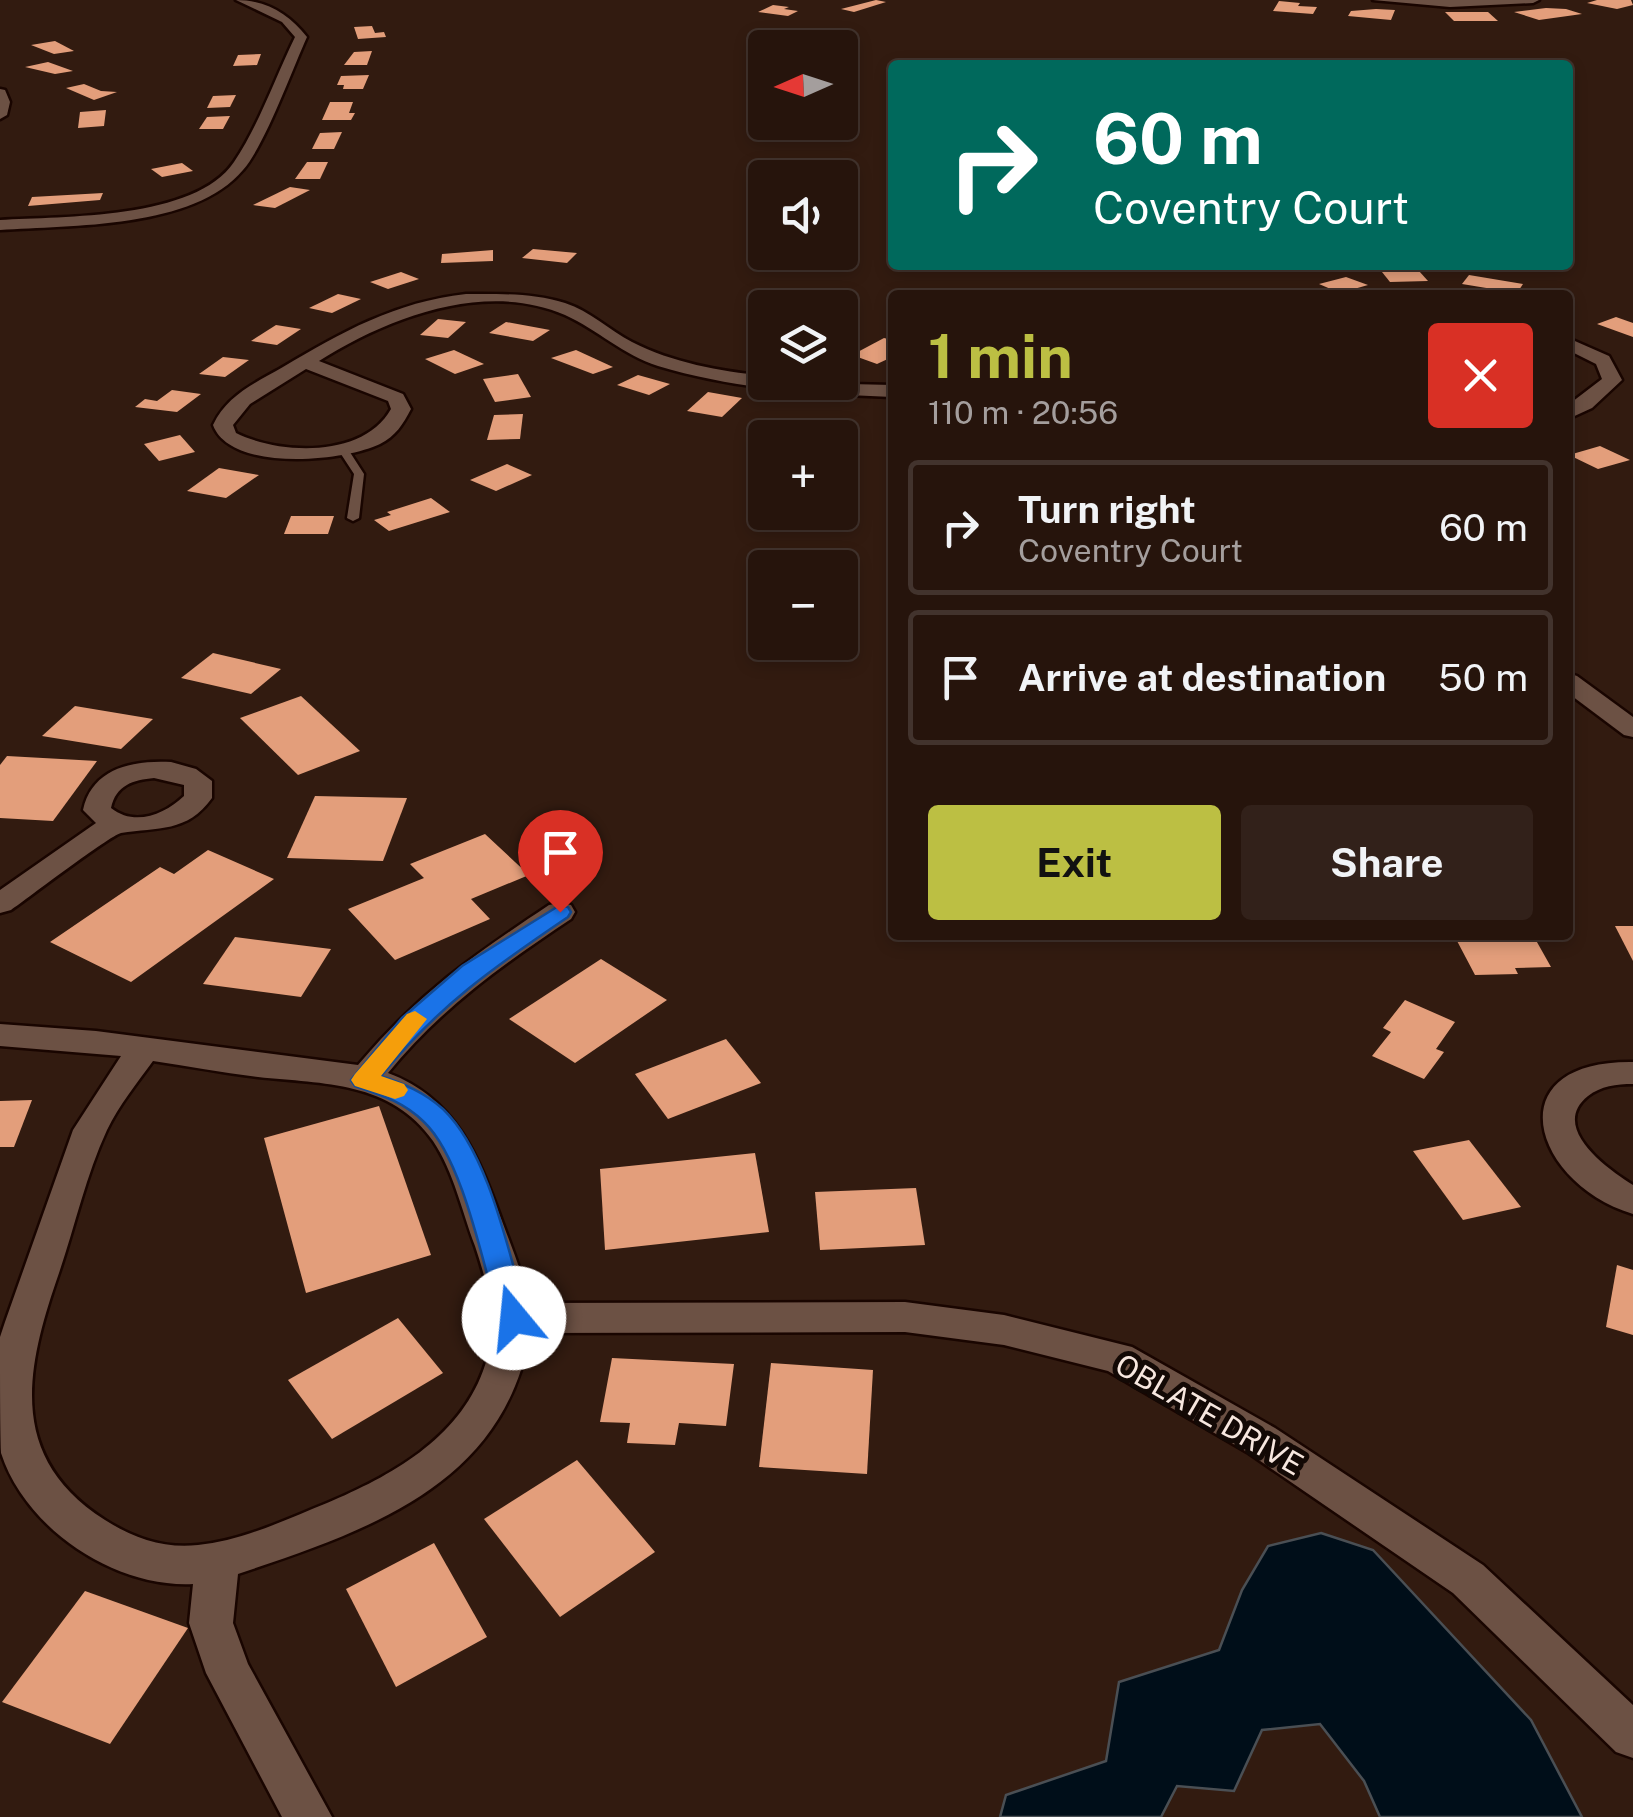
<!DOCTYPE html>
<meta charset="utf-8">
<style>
:root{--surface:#26140c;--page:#32211a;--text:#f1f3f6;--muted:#a49e9d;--line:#42332d;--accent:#bcbf43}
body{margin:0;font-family:"Public Sans",sans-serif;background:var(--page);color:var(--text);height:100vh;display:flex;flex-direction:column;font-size:38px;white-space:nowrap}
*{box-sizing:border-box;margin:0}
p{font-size:32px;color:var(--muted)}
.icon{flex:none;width:55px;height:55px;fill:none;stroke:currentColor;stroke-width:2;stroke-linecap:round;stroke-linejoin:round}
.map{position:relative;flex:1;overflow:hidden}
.panel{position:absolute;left:888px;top:290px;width:685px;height:650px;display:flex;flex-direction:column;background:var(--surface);border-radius:10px;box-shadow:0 5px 15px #0003,0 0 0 2px var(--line)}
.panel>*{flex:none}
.banner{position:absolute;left:888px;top:60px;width:685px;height:210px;border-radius:10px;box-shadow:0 5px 15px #0003,0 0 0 2px var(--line);background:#00695c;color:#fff;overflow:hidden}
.needle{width:65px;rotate:267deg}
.fabs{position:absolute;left:748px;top:30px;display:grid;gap:20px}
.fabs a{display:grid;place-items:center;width:110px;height:110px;border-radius:10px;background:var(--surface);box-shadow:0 5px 15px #0003,0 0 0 2px var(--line);font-size:50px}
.pin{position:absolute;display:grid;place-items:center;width:85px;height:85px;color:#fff;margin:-102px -42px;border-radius:50% 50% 50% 0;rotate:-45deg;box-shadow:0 0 10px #0007}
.pin .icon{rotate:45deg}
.me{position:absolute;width:110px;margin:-55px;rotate:343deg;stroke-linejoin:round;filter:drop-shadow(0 0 8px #0008)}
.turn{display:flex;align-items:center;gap:35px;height:210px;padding:0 40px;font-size:45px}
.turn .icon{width:130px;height:130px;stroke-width:2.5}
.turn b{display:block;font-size:70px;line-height:85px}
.round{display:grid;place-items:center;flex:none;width:105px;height:105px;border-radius:10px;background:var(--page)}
.head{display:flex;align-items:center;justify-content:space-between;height:170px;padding:0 40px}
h1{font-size:60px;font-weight:700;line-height:75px;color:var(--accent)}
.cta{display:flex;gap:20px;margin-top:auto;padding:20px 40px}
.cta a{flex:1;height:115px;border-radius:10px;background:var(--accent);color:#111;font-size:40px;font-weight:700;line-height:115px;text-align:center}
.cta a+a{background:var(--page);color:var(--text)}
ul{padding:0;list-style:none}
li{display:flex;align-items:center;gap:30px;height:135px;margin:0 20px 15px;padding:0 20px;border:5px solid var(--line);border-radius:10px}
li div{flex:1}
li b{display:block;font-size:38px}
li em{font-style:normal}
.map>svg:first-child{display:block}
.water{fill:#000e19;stroke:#4a4f54;stroke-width:2.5}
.building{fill:#e39e7b}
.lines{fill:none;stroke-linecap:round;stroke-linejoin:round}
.lane-casing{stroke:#190500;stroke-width:5}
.street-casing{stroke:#190500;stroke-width:5}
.lane{fill:#6c5144;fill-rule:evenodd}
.street{fill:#6c5144;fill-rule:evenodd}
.route{fill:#1a73e8;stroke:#114b97;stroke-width:2.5}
.slow{fill:#f59e0b}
.labels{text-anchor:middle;stroke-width:10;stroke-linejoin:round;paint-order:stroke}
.near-street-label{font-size:30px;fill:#f7e7df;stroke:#130905}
</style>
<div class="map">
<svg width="1633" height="1817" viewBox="0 0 1633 1817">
<rect width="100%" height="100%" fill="#321b10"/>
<!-- water -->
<polygon class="water" points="1321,1533 1373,1550 1531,1720 1582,1817 1380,1817 1364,1781 1320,1724 1262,1730 1234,1791 1177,1786 1161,1817 1000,1817 1006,1795 1106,1761 1119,1682 1219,1650 1242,1590 1268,1546"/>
<!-- building -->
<g class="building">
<polygon points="876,0 886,2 854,12 841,9"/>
<polygon points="1597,0 1631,0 1633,5 1617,9 1587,3"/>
<polygon points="1279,1 1300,3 1298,6 1317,7 1313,14 1273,11"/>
<polygon points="773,5 789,7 784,9 798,11 788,16 758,12"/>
<polygon points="1546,8 1566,9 1582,14 1539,20 1514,12"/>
<polygon points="1376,9 1395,10 1391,20 1348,16 1351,11"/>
<polygon points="1445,12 1488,12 1498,21 1454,21"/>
<polygon points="372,26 375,33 384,32 386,37 358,39 354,27"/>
<polygon points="55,41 74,51 54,54 31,45"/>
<polygon points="372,51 367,65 344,65 354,52"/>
<polygon points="261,54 257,65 233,66 238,55"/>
<polygon points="48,62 73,71 55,74 25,67"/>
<polygon points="369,75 363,89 343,89 344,85 337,85 341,76"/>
<polygon points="84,84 101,91 117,92 94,100 66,88"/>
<polygon points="236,95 230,107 207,108 213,96"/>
<polygon points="330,102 353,102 349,113 355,113 351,120 322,120"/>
<polygon points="106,110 104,126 78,128 80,112"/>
<polygon points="230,116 223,129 199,129 207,117"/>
<polygon points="342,132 334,149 312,149 320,133"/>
<polygon points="307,162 328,162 320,179 295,179"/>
<polygon points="182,163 193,171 162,177 151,169"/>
<polygon points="290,187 310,190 275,208 253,205"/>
<polygon points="103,193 100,200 28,206 32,197"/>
<polygon points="533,249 577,253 567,263 522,258"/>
<polygon points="493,250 493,261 441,263 442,254"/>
<polygon points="1419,271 1428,281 1390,282 1382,272"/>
<polygon points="401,272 419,279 388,289 370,282"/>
<polygon points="1469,275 1523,284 1517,293 1462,284"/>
<polygon points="1346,277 1368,285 1340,293 1319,284"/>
<polygon points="338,294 361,299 332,313 309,308"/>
<polygon points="1616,317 1633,323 1633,337 1597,324"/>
<polygon points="438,319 466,322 448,338 420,335"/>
<polygon points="506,322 550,330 533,341 489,333"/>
<polygon points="276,325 301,329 277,345 251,341"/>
<polygon points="884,338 892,340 892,357 877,364 852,355"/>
<polygon points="454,350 484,364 455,374 425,359"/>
<polygon points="576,350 613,367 593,374 551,358"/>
<polygon points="223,357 249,360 225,377 199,374"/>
<polygon points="518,374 531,397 495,402 483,379"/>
<polygon points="638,375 670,384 649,395 617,385"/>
<polygon points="172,390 201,394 177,412 135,407 145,399 157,401"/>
<polygon points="708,392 742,398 722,417 687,411"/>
<polygon points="523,414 520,439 487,440 494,415"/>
<polygon points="180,435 195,452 159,461 144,444"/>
<polygon points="1600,446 1630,460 1598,469 1569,455"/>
<polygon points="507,464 532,475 496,491 470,480"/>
<polygon points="219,468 259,475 226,498 187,491"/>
<polygon points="431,498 450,512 389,531 374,520 391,515 387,512"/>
<polygon points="291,516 334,516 328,534 284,534"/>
<polygon points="213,653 281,669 251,694 181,678"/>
<polygon points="301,696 360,751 298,775 240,718"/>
<polygon points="75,706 153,719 121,749 42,736"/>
<polygon points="7,756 97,761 53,821 0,818 0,765"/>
<polygon points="315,796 407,798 383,861 287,858"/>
<polygon points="485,834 529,875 471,899 490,919 395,960 348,909 424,878 410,864"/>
<polygon points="208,850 274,879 131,982 50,942 160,867 174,874"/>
<polygon points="1615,926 1633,926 1633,961"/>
<polygon points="1489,935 1533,935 1551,967 1515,968 1518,974 1475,975 1456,939 1490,938"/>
<polygon points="235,937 331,949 301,997 203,984"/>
<polygon points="601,959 667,1000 575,1063 509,1019"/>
<polygon points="1405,1000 1455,1022 1436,1049 1444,1052 1424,1079 1372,1056 1391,1032 1383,1028"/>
<polygon points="726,1039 761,1083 668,1119 635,1074"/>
<polygon points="32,1100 14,1147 0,1147 0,1101"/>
<polygon points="379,1106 431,1255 306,1293 264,1138"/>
<polygon points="1469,1140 1521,1207 1463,1220 1413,1151"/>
<polygon points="755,1153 769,1232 605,1250 600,1169"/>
<polygon points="916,1188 925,1245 820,1250 815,1192"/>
<polygon points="1617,1265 1633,1270 1633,1335 1606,1327"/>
<polygon points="398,1318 443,1373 332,1439 288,1380"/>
<polygon points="612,1358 734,1364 726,1426 679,1423 675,1445 627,1443 630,1423 600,1422"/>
<polygon points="771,1363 873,1370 867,1474 759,1467"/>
<polygon points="577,1460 655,1552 560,1617 484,1519"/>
<polygon points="434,1543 487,1637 396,1687 346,1589"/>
<polygon points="85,1591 188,1628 110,1744 2,1702"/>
</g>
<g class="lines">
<!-- lane casing -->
<g class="lane-casing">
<polygon id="lane" points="342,445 346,446 364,474 359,518 353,521 347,518 354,474 337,448"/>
</g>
<!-- street casing -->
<g class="street-casing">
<g id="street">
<path d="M236 0C266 0 289 14 307 37 292 70 265 145 243 170 194 229 71 225 0 230V220C63 216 195 220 234 162 259 125 275 78 295 37L282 22Z"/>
<polygon points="1373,0 1539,0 1533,3 1450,7"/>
<polygon points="0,89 5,90 10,102 7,115 0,119"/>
<path d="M466 294C500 294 533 293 565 303 590 311 609 330 632 342 673 363 720 371 765 376V382L892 385V397C814 394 734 389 658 366 623 355 598 330 565 315 485 280 387 318 319 361L403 394 411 409C403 424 396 436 380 444 343 462 230 472 213 425 227 395 255 383 283 367 342 332 395 302 466 294ZM306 369 388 401 391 409C364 458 280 455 236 433L233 425 250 404Z"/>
<polygon points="1568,338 1609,356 1622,380 1592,408 1568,419 1568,405 1602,379 1596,364 1568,350"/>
<polygon points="1568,673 1577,676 1633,717 1633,737 1624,735 1568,693"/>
<path d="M171 762 196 769 212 781V798C187 833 158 827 121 833 109 836 27 899 11 910L0 913V890L96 823 83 810C92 768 133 760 171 762ZM154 778 184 785V796C165 814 135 827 111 808 116 785 133 780 154 778Z"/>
<path d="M560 903 571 905 575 912 571 919C502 965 440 1009 388 1073 456 1098 479 1158 502 1221 512 1248 523 1275 530 1303L905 1302 1004 1315 1132 1347 1275 1428 1483 1565 1633 1705V1758L1616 1752 1453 1593 1247 1452 1108 1371 1004 1345 905 1332 530 1333C504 1486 368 1530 238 1574L233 1623 248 1664 332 1817H282L206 1673 189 1623 193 1584C114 1588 25 1528 1 1453 0 1429 0 1366 0 1337L5 1322 73 1130 121 1056 0 1046V1024L96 1031 358 1065C419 993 471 957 549 905ZM153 1061C188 1066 223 1073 258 1077 324 1084 391 1081 433 1141 454 1172 462 1212 475 1246 489 1289 500 1327 483 1371 458 1439 391 1476 327 1503 287 1519 242 1541 198 1545 165 1549 133 1538 105 1520 6 1457 26 1368 59 1273 75 1226 86 1175 107 1130 119 1105 137 1083 153 1061Z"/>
<path d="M1633 1062V1084C1616 1084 1601 1086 1588 1096 1549 1127 1607 1169 1633 1185V1214C1533 1184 1494 1060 1633 1062Z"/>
</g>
</g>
<!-- lane -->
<use href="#lane" class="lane"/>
<!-- street -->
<use href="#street" class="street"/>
</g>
<!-- route -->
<path class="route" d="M560 905 568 907 571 912 568 917C494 967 438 1006 381 1076 404 1084 424 1092 443 1109 490 1154 509 1256 528 1318L524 1326 514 1330 503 1326 499 1318C483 1265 463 1159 424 1122 404 1102 381 1095 355 1086L351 1080 402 1018 462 966Z"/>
<!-- slow -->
<polygon class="slow" points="415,1011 427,1019 381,1076 404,1084 408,1090 404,1096 395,1099 355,1086 351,1080 355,1074 407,1014"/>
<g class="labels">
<!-- near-street labels -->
<g class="near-street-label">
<text transform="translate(1209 1415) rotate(30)" y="10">OBLATE DRIVE</text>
</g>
</g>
</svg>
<div class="fabs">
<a><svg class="needle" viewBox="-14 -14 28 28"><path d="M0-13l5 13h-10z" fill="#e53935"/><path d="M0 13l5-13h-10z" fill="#a49e9d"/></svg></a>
<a><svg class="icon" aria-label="sound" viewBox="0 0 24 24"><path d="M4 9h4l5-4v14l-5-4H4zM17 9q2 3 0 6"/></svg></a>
<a><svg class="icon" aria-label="layers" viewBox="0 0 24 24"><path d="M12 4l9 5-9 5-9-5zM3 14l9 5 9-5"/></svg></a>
<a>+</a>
<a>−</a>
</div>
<div class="pin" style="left:560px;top:912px;background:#d93025"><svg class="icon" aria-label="arrive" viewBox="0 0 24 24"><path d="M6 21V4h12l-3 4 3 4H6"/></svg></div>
<svg class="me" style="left:514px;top:1318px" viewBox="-20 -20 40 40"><circle r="19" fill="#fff"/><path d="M0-13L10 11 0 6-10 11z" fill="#1a73e8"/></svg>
<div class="banner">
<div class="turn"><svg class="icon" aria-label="right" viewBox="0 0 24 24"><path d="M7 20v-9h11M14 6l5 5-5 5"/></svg><div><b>60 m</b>Coventry Court</div></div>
</div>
<section class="panel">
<div class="head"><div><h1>1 min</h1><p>110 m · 20:56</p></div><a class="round" style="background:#d93025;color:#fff"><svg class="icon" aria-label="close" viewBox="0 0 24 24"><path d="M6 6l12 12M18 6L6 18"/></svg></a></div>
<ul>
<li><svg class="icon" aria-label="right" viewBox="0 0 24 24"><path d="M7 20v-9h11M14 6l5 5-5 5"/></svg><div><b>Turn right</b><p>Coventry Court</p></div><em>60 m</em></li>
<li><svg class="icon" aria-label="arrive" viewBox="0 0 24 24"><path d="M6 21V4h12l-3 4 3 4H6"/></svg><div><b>Arrive at destination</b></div><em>50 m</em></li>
</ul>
<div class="cta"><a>Exit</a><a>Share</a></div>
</section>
</div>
